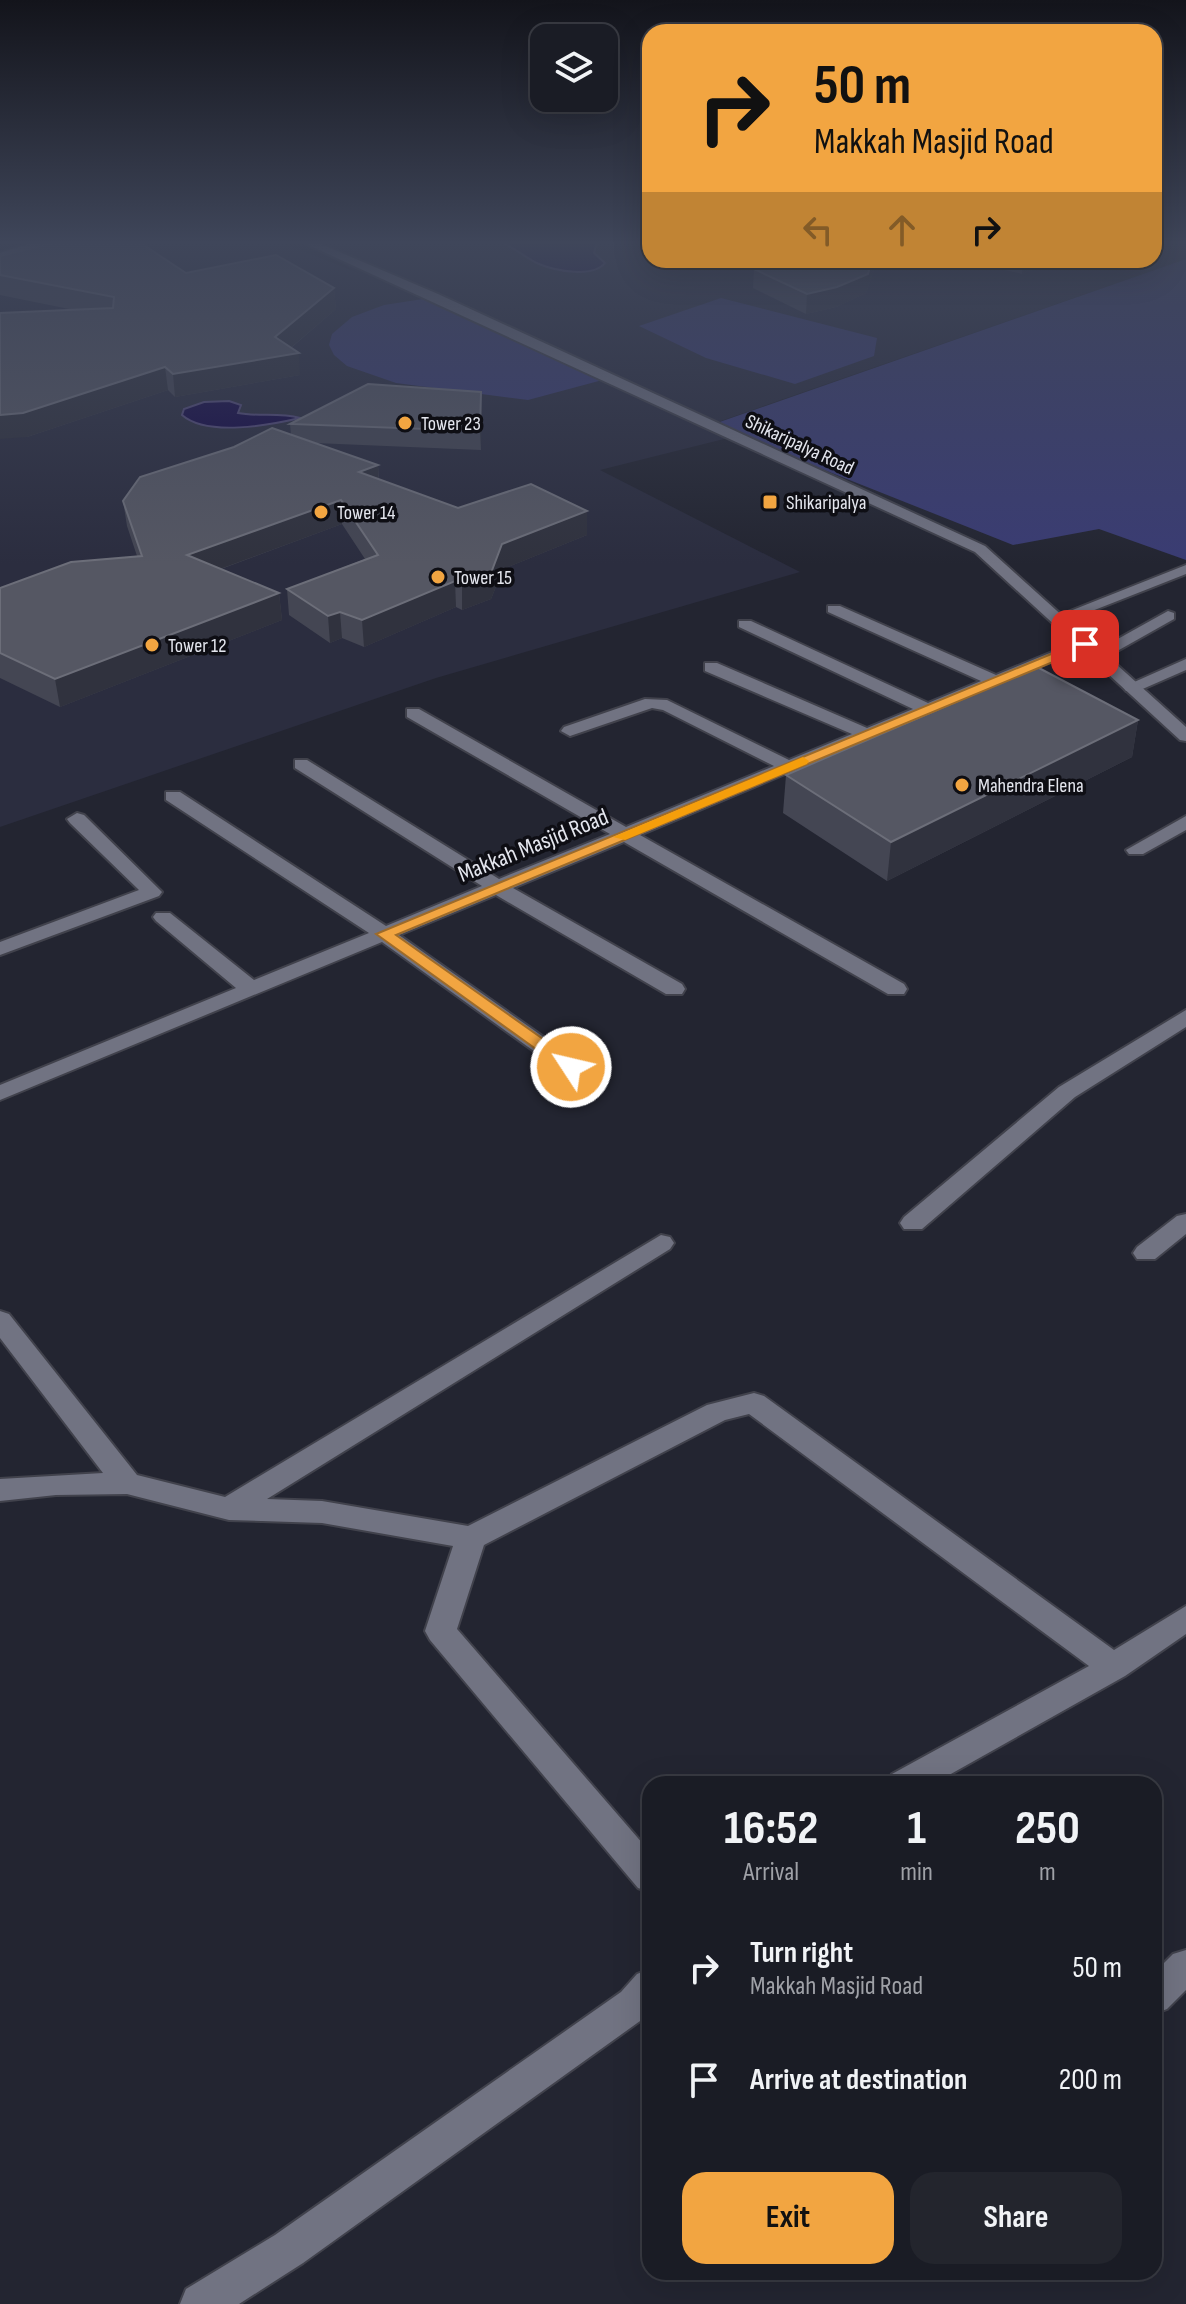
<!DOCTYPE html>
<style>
:root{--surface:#1a1c25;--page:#23252d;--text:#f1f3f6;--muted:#9fa1a7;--line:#383a42;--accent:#f2a541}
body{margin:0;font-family:"Sofia Sans Condensed",sans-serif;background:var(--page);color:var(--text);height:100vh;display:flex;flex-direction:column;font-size:30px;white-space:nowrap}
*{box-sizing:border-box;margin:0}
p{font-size:26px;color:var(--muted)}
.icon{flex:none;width:44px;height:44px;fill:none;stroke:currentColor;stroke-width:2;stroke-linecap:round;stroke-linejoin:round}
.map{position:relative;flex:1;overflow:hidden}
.details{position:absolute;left:642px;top:1776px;width:520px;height:504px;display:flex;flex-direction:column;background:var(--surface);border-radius:24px;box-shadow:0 8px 32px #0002,0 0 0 2px var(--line)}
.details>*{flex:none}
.banner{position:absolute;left:642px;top:24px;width:520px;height:244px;border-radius:24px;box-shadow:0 8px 32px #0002,0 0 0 2px var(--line);background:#f2a541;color:#111;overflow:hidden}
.buttons{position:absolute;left:530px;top:24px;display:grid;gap:16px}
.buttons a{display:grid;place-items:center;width:88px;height:88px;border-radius:16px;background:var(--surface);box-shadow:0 8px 32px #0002,0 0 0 2px var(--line);font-size:40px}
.pin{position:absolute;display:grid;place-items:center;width:68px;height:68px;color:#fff;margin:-34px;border-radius:16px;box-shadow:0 4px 12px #0006}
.me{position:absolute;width:88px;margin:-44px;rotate:305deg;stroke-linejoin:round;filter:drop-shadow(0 0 6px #0008)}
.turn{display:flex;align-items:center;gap:28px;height:168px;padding:0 40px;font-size:36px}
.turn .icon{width:104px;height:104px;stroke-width:2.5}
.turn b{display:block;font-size:56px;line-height:68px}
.lanes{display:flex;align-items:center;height:76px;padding:0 40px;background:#0003;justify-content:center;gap:40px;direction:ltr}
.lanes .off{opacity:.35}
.eta{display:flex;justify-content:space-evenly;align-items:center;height:136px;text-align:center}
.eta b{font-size:48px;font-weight:700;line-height:56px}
.button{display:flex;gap:16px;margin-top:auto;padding:16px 40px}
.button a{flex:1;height:92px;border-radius:24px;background:var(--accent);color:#111;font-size:32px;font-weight:700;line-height:92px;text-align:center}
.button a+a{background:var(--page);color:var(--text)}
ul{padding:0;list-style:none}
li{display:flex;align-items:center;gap:24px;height:112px;padding:0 40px}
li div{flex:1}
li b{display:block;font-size:30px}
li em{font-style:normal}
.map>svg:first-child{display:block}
.built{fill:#2b2d3f}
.green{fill:#3a3c73}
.water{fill:#120645;stroke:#514978;stroke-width:2}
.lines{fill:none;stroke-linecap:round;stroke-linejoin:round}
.street-casing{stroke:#41424c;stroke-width:4}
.secondary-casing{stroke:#41424c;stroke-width:4}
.street{fill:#717382;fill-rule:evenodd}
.secondary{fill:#717382;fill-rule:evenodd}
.wall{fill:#444653}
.shaded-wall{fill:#30323e}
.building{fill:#555763;stroke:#6c6e79;stroke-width:2}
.route{fill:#f2a541;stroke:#9d6b2a;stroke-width:2}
.slow{fill:#f59e0b}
.poi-dot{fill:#f2a541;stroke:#0e0e14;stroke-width:3}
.labels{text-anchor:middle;stroke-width:7;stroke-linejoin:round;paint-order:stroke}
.far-poi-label{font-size:20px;fill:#e4e6ee;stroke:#0e0e14;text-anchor:start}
.far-street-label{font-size:20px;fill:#e4e6ee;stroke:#0e0e14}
.street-label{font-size:24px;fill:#e4e6ee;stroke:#0e0e14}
</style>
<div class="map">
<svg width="1186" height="2304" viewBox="0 0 1186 2304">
<rect width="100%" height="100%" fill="#232531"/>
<!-- built -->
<polygon class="built" points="68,242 279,242 359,273 300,242 650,242 650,260 1154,260 1154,242 1186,242 1186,259 712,424 736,436 600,470 800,572 436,678 0,827 0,264"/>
<!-- green -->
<g class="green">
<polygon points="1186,259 1186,560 1099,529 1013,545 711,425"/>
<polygon points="436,297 610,378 528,400 396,383 347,366 334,355 329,345 332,334 352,317 384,305"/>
<polygon points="721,298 877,338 874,356 795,384 706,358 639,326"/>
</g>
<!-- water -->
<g class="water">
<path d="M500 242H597L594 253 605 263C593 278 556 271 539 264 525 258 515 247 500 242Z"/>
<path d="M229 401 241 405 238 413C259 417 279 412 300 418 270 425 207 437 182 415L184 409 204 402Z"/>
</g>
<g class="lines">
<!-- street casing -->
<g class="street-casing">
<g id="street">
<polygon points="1186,565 1186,574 1064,622 1050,619"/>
<polygon points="828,606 840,606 996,675 1079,641 1085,639 1093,644 640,835 904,984 907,989 904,994 888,994 624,842 513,888 682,984 685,989 682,994 666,994 496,895 399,935 579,1062 582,1067 579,1072 563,1072 382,942 0,1100 0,1085 236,988 156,921 153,917 156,913 170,913 254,980 369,933 166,800 166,792 180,792 386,926 482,886 295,768 295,760 307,760 499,879 610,834 407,717 407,709 419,709 626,827 774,766 663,710 652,708 570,736 561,731 564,727 645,699 667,700 789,760 852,734 705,671 705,663 717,663 867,728 913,709 739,627 739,621 751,621 928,703 981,681 828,612"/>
<polygon points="1168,611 1174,613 1174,619 1103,659 1091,659 1089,655"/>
<polygon points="1186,659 1186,670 1138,691 1126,691 1123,687"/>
<polygon points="77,813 84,815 162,892 159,896 0,955 0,942 139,890 70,823 67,819"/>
<polygon points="1186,816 1186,830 1143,854 1129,854 1126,850"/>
<polygon points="1186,1010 1186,1027 1075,1097 922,1229 904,1229 900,1223 904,1217 1059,1087"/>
<polygon points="1186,1214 1186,1234 1155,1259 1137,1259 1133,1253 1137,1247 1177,1216"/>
<polygon points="661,1235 670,1237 674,1243 670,1249 267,1499 322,1501 468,1526 707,1405 754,1393 764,1396 1114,1650 1186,1606 1186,1634 1125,1676 933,1784 887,1784 892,1774 1089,1666 749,1414 725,1420 484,1545 457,1629 650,1852 650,1892 638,1888 430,1640 425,1631 453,1546 322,1523 229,1520 127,1494 56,1495 0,1501 0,1479 103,1473 0,1338 0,1311 9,1314 137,1475 225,1497"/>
<polygon points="1186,1950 1186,1990 1167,2009 1154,2014 1154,1973 1173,1954"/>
<polygon points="650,1969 647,2016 303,2263 239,2304 180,2304 186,2289 275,2235 621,1992 637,1974"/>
</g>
</g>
<!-- secondary casing -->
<g class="secondary-casing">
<g id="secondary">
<polygon points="34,242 49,242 0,259 0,253"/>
<polygon points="302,242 316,242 438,294 985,546 1186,727 1186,741 1180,740 975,552"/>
</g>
</g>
<!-- street -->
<use href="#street" class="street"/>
<!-- secondary -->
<use href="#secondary" class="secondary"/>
</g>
<!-- wall -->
<g class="wall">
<polygon points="0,256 334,288 336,309 291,348 300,375 175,397 168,390 27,437 74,310 0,295"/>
<polygon points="752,260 915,260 876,264 866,293 836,307 806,314 753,288 754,269 768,266 752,261"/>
<polygon points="961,260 1062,260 1022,274"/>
<polygon points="481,392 481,450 315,443 378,465 379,479 458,508 587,511 587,535 503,569 491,599 462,610 456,607 364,647 342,638 330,643 289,615 287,589 365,559 342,524 221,569 279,593 282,620 60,707 0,678 0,588 137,556 127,526 123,501 291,435 290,424"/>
<polygon points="1138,720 1132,757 887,881 783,813 786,775"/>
</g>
<!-- shaded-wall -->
<g class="shaded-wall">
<polygon points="872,260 915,260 876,264 866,293 836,307 806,314 807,294"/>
<polygon points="1023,260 1062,260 1022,274"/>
<polygon points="334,288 336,309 281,356 299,353 300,375 175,397 173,374 275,337"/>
<polygon points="165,367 168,390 27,437 0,439 0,415"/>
<polygon points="481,392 482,410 481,450 480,431"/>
<polygon points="378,465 379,489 359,472"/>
<polygon points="341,500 342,524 190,580 187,555"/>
<polygon points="587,511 587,535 503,569 491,599 462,610 462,584 502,544"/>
<polygon points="455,581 456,607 364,647 362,620"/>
<polygon points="279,593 282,620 60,707 55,679"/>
<polygon points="340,612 342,638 330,643 328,616"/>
<polygon points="1138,720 1132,757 887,881 891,842"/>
</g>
<!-- building -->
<g class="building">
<polygon points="57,242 103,242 108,243 117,242 139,242 186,273 276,255 334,288 275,337 299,353 173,374 165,367 23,413 0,415 0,313 113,308 114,297 0,275 0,256"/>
<polygon points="789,260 872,260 868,274 837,287 807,294 754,269"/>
<polygon points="368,384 481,392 480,431 290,424"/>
<polygon points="272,428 378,465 359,472 458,508 531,484 587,511 502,544 491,573 462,584 455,581 362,620 340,612 328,616 287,589 378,555 341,500 187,555 279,593 55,679 0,653 0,588 71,562 142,556 123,501 140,477 234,447"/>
<polygon points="1037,667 1138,720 891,842 786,775"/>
</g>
<!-- sky -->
<linearGradient id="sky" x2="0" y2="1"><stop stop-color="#13141b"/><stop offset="0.43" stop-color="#3f465a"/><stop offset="1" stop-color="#3f465a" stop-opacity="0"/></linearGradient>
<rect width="1186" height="564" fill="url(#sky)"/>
<!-- route -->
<polygon class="route" points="1085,640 1091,644 1089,647 396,935 577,1063 577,1070 565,1070 376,934"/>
<!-- slow -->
<polygon class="slow" points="803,757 809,761 807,764 625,840 613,837"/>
<!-- markers -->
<g class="poi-dot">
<circle cx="405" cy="423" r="8"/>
<rect x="762" y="494" width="16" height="16" rx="4"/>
<circle cx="321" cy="512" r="8"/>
<circle cx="438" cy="577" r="8"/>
<circle cx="152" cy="645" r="8"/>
<circle cx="962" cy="785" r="8"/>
</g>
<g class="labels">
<!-- far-poi labels -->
<g class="far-poi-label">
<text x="421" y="430">Tower 23</text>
<text x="786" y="509">Shikaripalya</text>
<text x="337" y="519">Tower 14</text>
<text x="454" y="584">Tower 15</text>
<text x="168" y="652">Tower 12</text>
<text x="978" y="792">Mahendra Elena</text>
</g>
<!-- far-street labels -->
<g class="far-street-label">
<text transform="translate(800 444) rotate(25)" y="7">Shikaripalya Road</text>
</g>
<!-- street labels -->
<g class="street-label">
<text transform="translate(533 845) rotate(-22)" y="8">Makkah Masjid Road</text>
</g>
</g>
</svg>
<div class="buttons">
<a><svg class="icon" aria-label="layers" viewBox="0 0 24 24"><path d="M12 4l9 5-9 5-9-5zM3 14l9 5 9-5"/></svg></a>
</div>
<div class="pin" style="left:1085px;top:644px;background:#d93025"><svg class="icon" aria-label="arrive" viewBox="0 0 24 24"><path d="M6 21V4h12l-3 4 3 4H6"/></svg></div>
<svg class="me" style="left:571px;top:1067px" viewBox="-20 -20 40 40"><circle r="17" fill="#f2a541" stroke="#fff" stroke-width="3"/><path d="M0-11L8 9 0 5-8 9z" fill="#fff"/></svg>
<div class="banner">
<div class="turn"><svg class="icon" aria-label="right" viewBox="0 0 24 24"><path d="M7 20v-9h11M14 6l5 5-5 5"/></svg><div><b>50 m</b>Makkah Masjid Road</div></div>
<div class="lanes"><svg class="icon off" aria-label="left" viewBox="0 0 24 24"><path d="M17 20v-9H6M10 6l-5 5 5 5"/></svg><svg class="icon off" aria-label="ahead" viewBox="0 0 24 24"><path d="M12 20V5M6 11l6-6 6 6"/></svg><svg class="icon" aria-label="right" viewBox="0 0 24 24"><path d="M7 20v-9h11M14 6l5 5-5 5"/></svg></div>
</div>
<section class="details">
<div class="eta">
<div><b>16:52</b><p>Arrival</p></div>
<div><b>1</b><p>min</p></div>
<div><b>250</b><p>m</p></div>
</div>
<ul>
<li><svg class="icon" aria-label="right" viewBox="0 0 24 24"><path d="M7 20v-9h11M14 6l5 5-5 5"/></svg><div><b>Turn right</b><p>Makkah Masjid Road</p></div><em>50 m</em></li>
<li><svg class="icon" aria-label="arrive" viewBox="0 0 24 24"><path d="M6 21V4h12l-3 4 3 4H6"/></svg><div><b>Arrive at destination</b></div><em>200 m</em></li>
</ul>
<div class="button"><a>Exit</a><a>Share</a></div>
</section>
</div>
